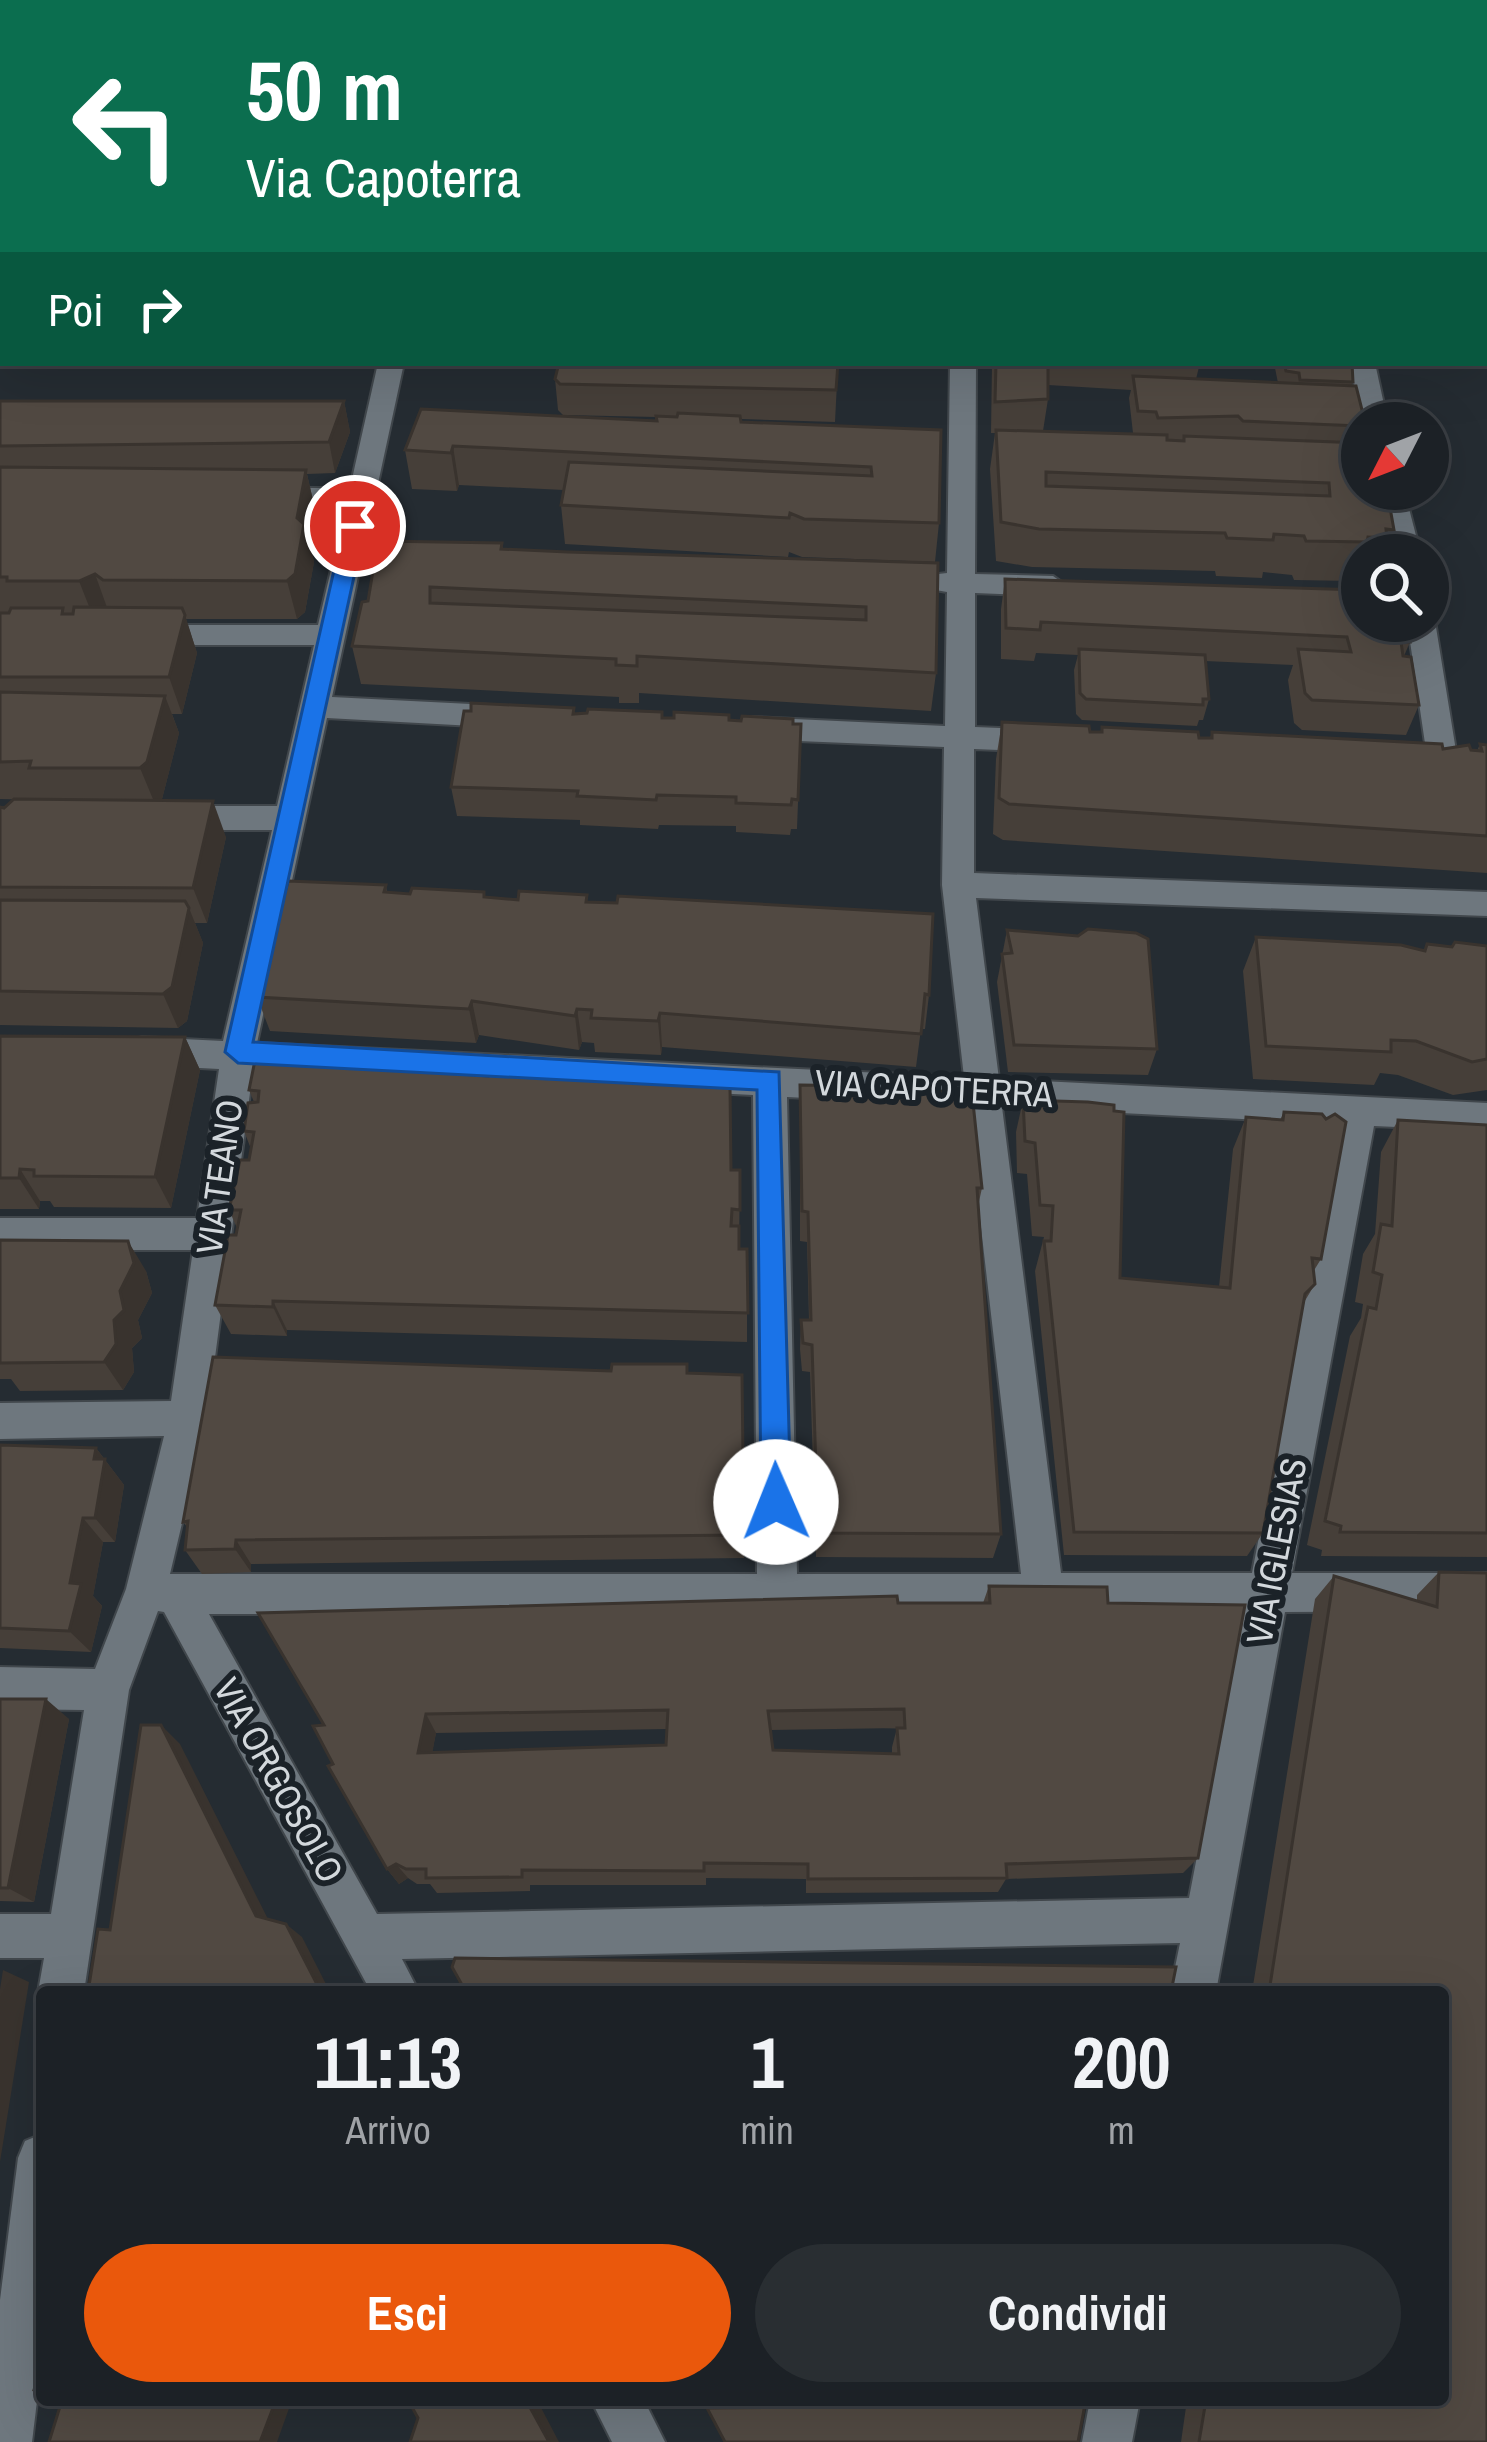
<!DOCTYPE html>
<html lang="it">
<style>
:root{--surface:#1c2126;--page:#292e32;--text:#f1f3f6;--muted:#a0a3a7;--line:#3a3e43;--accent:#ea580c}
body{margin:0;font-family:"Archivo Narrow",sans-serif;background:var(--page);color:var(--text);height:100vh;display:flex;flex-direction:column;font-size:45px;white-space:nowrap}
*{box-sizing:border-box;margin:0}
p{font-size:39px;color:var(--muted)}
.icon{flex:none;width:66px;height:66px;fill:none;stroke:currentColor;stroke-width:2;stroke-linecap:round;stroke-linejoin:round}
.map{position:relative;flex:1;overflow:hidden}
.drawer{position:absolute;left:36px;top:1986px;width:1413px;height:420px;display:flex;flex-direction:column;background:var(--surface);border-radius:12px;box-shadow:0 12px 48px #0002,0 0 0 3px var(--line)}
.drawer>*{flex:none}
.top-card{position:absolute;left:0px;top:0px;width:1488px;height:366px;box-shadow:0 12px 48px #0002,0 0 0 3px var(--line);background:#0b6e4f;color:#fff;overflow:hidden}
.needle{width:78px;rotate:228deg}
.tools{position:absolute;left:1341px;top:402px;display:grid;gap:24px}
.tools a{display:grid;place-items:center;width:108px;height:108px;border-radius:50%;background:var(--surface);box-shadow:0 12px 48px #0002,0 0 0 3px var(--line);font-size:60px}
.pin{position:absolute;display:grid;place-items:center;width:102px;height:102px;color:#fff;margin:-51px;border:6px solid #fff;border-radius:50%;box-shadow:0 3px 12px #0007}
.me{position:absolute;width:132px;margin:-66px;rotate:359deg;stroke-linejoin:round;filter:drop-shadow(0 0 9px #0008)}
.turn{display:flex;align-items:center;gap:42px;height:252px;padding:0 48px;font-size:54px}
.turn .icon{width:156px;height:156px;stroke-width:2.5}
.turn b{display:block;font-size:84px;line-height:102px}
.then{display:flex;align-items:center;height:114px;padding:0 48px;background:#0003;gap:24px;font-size:45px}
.eta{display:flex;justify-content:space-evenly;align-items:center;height:204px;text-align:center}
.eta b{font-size:72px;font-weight:700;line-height:84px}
.primary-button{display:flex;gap:24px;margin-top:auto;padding:24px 48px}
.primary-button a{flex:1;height:138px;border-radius:72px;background:var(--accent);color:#fff;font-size:48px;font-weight:700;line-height:138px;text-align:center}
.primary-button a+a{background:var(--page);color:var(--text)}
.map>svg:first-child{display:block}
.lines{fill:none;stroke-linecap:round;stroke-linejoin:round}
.minor-casing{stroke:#41474c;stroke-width:4}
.minor{fill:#6e777e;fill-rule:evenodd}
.wall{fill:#463f39;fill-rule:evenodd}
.shaded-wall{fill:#39332e}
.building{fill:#514942;stroke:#39332e;stroke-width:3;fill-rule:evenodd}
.route{fill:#1a73e8;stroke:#114b97;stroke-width:3}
.labels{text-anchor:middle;stroke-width:12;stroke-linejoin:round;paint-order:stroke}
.street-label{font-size:36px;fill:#d3d8dc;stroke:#1b2228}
</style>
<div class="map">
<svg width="1487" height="2442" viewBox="0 0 1487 2442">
<rect width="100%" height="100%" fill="#252c32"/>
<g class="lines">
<!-- minor casing -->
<g class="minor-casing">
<g id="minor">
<polygon points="538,0 560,0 537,3"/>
<rect x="1485" y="198" width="2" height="14"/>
<path d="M378 363H404L332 697 512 706 527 717 512 728 327 718 257 1043 964 1077 942 885 944 747 753 739 742 736 738 728 742 720 753 717 945 726 947 592 930 589 926 582 930 575 947 573 950 363H976L975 574 1053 576 1067 586 1053 596 975 593V727L1046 730 1057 733 1061 741 1057 749 1046 752 974 749V873L1487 892V916L976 898 999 1079 1487 1103V1131L1374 1126 1292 1573H1487V1611L1285 1612 1216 1992H1170L1180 1943 402 1959 419 1992H371L164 1612 158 1611 129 1690 84 1992H42V2001L38 1992 44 1958H0V1914H51L84 1710 0 1709V1667L95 1669 126 1589 164 1436 0 1439V1403L171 1401 193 1250H0V1218H197L219 1069 142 1065 130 1061 125 1051 130 1041 142 1037 223 1041 272 830H169L158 826 153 818 158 810 169 806H277L314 645H142L128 635 142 625H318L346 506H263L249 497 263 488H350ZM253 1070 753 1095 757 1574H170L207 1418ZM787 1097 967 1106 1021 1574H797ZM1002 1107 1339 1124 1252 1573H1061ZM1244 1612 1189 1898 377 1914 209 1614Z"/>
<polygon points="1349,363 1375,363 1388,423 1362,423"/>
<polygon points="1376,489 1404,489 1421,555 1393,555"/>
<polygon points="1428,613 1435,621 1457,757 1453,765 1431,765 1427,757 1407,621 1428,621"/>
<polygon points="42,2134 42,2360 32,2442 0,2442 0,2300 18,2158 25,2141"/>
<polygon points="591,2400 644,2400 665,2442 612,2442"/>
<polygon points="1090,2400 1140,2400 1132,2442 1082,2442"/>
</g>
</g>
<!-- minor -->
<use href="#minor" class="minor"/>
</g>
<!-- wall -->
<g class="wall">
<polygon points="453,363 522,363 520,369 454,365"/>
<polygon points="526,363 838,363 835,422 741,419 741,422 941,430 939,523 935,562 802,557 789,552 788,557 565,544 561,505 564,490 459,485 457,491 412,489 405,450 656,421 656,417 563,415 558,410 555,379 558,364"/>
<path d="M992 363H1200L1196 379 1278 383 1274 363H1352V386L1362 423V433L1358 443 1394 530 1384 555H1362V576L1355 575 1353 581 1294 580 1292 575 1263 572 1262 578 1216 576 1215 571 1032 567 996 561 990 469 995 433H991ZM1048 385 1131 390 1129 398 1133 433 1152 435 1029 431H1043L1048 399Z"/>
<polygon points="0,401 344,401 350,432 335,473 307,474 315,509 309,542 314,562 305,612 297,619 186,619 197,653 182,714 172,714 179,733 162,799 159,800 226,837 207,923 195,923 203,943 187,1021 178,1028 0,1025 0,807 44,800 0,799"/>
<polygon points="502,543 503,549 568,552 938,563 936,673 931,711 639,693 639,703 619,703 619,697 361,684 352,646 368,601"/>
<polygon points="1005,579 1410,642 1404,656 1419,705 1406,735 1302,730 1294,723 1288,680 1293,665 1205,661 1209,699 1203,720 1199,720 1197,726 1082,720 1076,714 1074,670 1078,655 1036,653 1034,661 1001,659 1001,609"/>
<polygon points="574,714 801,724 797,829 791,829 790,835 736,832 736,826 659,825 658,829 580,825 580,820 457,816 451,787"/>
<polygon points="1002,722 1090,732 1101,732 1102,727 1210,738 1212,732 1471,750 1477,751 1480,744 1487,745 1487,873 1003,840 993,834 996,759"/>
<polygon points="386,885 387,892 587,902 929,995 925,1029 921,1029 916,1067 662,1047 661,1055 595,1052 594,1043 582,1042 579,1050 479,1035 476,1043 270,1031 257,997"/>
<polygon points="1007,930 1157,1049 1148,1075 1008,1072 997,982"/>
<polygon points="1256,937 1424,950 1427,944 1452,947 1487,946 1487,1090 1453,1095 1398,1075 1380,1073 1374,1085 1253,1079 1243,971"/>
<polygon points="0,1036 185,1037 200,1070 171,1208 54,1207 50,1201 40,1201 39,1209 0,1209"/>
<polygon points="284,1056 286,1063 488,1076 546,1077 731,1170 740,1170 739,1249 747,1249 747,1342 287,1330 287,1336 231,1334 215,1305 237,1228 229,1210 249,1160 251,1149 244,1131 254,1102 249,1090"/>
<polygon points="800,1085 869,1096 904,1097 905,1089 982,1188 978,1206 1001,1534 993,1558 816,1557 810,1372 802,1371 800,1349 801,1320 809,1320 807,1242 800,1241"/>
<polygon points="1023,1100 1120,1278 1219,1287 1233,1149 1246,1117 1280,1120 1284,1112 1321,1259 1313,1272 1315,1284 1303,1304 1263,1533 1247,1556 1064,1555 1035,1271 1044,1237 1032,1236 1027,1174 1017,1173 1016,1132"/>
<polygon points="1398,1120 1487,1125 1487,1557 1321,1556 1322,1550 1307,1545 1350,1336 1361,1318 1363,1304 1355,1302 1363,1254 1375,1234 1381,1152"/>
<polygon points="0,1240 146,1271 152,1293 138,1320 142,1338 132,1348 134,1372 123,1390 20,1391 11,1379 0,1379"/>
<polygon points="687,1373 742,1375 744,1558 251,1564 251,1572 202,1574 185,1550 188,1528 183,1522"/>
<polygon points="0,1445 96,1448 124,1485 115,1542 103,1542 93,1596 102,1606 91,1652 0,1648"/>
<polygon points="1439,1572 1487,2442 1181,2442 1187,2400 1443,2400 1443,1992 1252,1992 1315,1599 1334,1576 1417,1601 1417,1595"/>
<path d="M989 1586 1108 1603 1198 1858 1183 1873 1006 1879 998 1892 806 1893V1879L706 1878V1885H530V1891L437 1893 430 1884H417L408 1878 399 1884 387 1869 333 1764 324 1725 898 1603H983ZM897 1728 892 1747V1753L773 1750 771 1730 899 1728ZM667 1729 666 1745 432 1752 436 1733Z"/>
<polygon points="0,1699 69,1719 34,1902 0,1901"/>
<polygon points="1074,2401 1085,2404 707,2408 708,2405"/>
</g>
<!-- shaded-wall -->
<g class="shaded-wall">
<polygon points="344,401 350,432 335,473 329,442"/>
<polygon points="1362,425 1362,433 1358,444 1353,448"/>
<polygon points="453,446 459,485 457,491 451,453"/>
<polygon points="306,470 315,509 309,542 314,562 305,612 297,619 287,581"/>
<polygon points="95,574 109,613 94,619 79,581"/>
<polygon points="185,615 197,653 182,714 169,677"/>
<polygon points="165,696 179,733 162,799 155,804 140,768"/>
<polygon points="213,801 226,837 207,923 193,888"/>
<polygon points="189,908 203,943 187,1021 178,1028 163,994"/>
<polygon points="472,1001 479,1035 476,1043 469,1009"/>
<polygon points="577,1009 582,1042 579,1050 575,1016"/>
<polygon points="660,1013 662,1047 661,1055 658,1021"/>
<polygon points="185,1037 200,1070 171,1208 155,1177"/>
<polygon points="20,1169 40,1201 39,1209 19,1178"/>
<polygon points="128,1241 146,1271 152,1293 138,1320 142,1338 132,1348 134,1372 123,1390 104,1362 120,1291"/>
<polygon points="273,1301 287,1330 287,1336 273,1307"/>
<polygon points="96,1448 124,1485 115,1542 95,1518 94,1459"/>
<polygon points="83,1518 103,1542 93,1596 102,1606 91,1652 69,1631 70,1583"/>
<polygon points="236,1540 251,1564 251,1572 235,1549"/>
<polygon points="46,1699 69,1719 34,1902 8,1888"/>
<polygon points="426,1714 436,1733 429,1771 418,1753"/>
<polygon points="161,1725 180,1744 273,1929 256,1916"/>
<polygon points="396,1864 408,1878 399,1884 387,1869"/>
<polygon points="286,1924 302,1937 330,1992 321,1992"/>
<polygon points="3,1970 29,1982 0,2162 0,1989"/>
<polygon points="276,2400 292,2400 277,2442 260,2442"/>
<polygon points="526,2400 537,2400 559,2442 549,2442"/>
</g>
<!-- building -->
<g class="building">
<polygon points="559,363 838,363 836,390 560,384 555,379"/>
<polygon points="996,363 1048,363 1048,399 995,402"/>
<polygon points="1284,363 1352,363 1353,382 1300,380 1299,373 1286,371"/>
<polygon points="1133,376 1356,386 1365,422 1360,426 1243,421 1238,416 1158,418 1156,412 1138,411"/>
<polygon points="0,401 344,401 329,442 0,446"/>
<polygon points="421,409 657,421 656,416 677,417 678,413 740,416 741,422 941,430 939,523 804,519 790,513 789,518 561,505 569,462 872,476 871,467 453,446 451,453 405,450"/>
<path d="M996 430 1167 435V440L1184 441V436L1362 443V489H1381L1382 502H1389L1394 530 1386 529 1387 538 1368 537 1367 542 1306 541 1304 536 1274 534 1273 540 1227 538 1225 533 1039 529 1001 522ZM1046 472 1329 483 1330 496 1046 486Z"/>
<polygon points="0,467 306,470 297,518 304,524 295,574 287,581 103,580 95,574 79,581 7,581 7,577 0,577"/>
<path d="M378 541 502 543 501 549 568 552 938 563 936 673 637 656V666L616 665V659L352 646 362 602 368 601ZM430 587 866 607V620L430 603Z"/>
<polygon points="1005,579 1362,590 1362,621 1405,621 1410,642 1401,642 1403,656 1411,657 1419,705 1312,700 1305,693 1298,649 1351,652 1347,637 1041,622 1040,630 1006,628"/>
<polygon points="74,607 182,608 185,615 169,677 0,677 0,613 9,613 11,608 63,608 62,614 73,614"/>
<polygon points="1079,649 1205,655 1209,699 1203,699 1203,705 1086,699 1080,693"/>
<polygon points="0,692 165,696 147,762 140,768 29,768 31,761 0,762"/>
<polygon points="471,703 574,708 573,714 587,713 588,709 662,712 662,718 674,718 674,712 729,715 729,720 741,721 742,716 793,719 793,724 801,724 798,800 792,799 791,805 736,803 736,797 657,795 656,800 577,796 578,791 451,787 464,711 471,711"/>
<polygon points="1002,722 1089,726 1090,732 1102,732 1102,727 1198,732 1199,738 1212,738 1212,732 1442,744 1443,749 1469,745 1471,750 1482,751 1480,744 1487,745 1487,836 1009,804 999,798"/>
<polygon points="14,799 213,801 193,888 0,887 0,807 4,808"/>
<polygon points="288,881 386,885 384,892 410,894 412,888 484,892 484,897 518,900 519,891 587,895 586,902 617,903 618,896 933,914 929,995 925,994 921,1034 660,1013 658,1021 591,1018 592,1010 577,1009 575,1016 472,1001 469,1009 257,997"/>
<polygon points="0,900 185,901 189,908 172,987 163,994 0,991"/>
<polygon points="1088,929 1136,933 1148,939 1157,1049 1014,1045 1002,954 1012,953 1007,930 1078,936"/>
<polygon points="1256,937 1401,945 1425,951 1427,944 1452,947 1455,942 1487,946 1487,1059 1472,1062 1416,1041 1391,1040 1391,1052 1266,1046"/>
<polygon points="0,1036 185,1037 155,1177 34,1176 34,1170 20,1169 19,1178 0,1178"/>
<polygon points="256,1055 284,1056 282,1063 316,1064 317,1057 360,1059 359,1067 488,1076 489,1068 545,1070 544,1077 577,1078 609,1070 645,1082 730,1087 731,1170 740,1170 740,1210 732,1209 731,1226 739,1226 739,1249 747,1249 748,1313 273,1301 273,1307 215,1305 228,1235 236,1235 241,1210 229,1210 240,1160 249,1160 254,1132 244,1131 248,1103 258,1102 259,1091 249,1090"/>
<polygon points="800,1085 868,1086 869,1096 905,1097 905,1089 972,1093 982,1188 977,1188 1001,1534 818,1533 812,1345 803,1343 801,1320 811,1320 808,1212 802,1211"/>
<polygon points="1023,1100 1088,1102 1114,1105 1114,1111 1124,1112 1120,1278 1230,1288 1246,1117 1283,1120 1284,1112 1322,1114 1326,1119 1335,1114 1346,1122 1321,1259 1312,1258 1315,1284 1305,1294 1263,1533 1074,1532 1044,1241 1051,1241 1053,1206 1040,1205 1035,1143 1025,1141"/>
<polygon points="1398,1120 1487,1125 1487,1533 1340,1532 1341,1526 1325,1521 1368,1307 1376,1309 1382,1275 1373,1272 1381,1224 1392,1226"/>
<polygon points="0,1240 128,1241 134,1263 120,1291 124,1310 114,1320 116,1344 104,1362 0,1363"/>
<polygon points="213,1357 611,1371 612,1364 687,1364 687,1373 742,1375 744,1535 236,1540 235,1549 185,1550 188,1521 183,1522"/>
<polygon points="0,1445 96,1448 94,1459 105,1459 95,1518 83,1518 70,1583 81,1584 69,1631 0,1628"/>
<polygon points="1439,1572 1487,1573 1487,2442 1199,2442 1206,2400 1443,2400 1443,1992 1269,1992 1334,1576 1437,1607"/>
<path d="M989 1586 1107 1587 1108 1603 1245 1605 1198 1858 1006 1864 1007 1878 808 1879V1864L704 1863V1871L522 1870V1877L426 1878V1869H406L396 1864 387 1869 328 1766 333 1764 313 1726 324 1725 258 1613 897 1596 898 1603H990ZM904 1709 905 1728H897L899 1754 773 1750 768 1711ZM668 1710 666 1745 418 1753 426 1714Z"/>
<polygon points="0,1699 46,1699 8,1888 0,1888"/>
<polygon points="141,1725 161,1725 256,1916 286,1924 321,1992 88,1992 98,1929 110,1930"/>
<polygon points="455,1958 1176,1967 1171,1992 466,1992 452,1967"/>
<polygon points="42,2364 42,2392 34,2390"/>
<polygon points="62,2400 276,2400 260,2442 49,2442"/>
<polygon points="408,2400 526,2400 549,2442 410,2442 418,2418"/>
<polygon points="1085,2404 1078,2442 725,2442 707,2408"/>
</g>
<!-- route -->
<polygon class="route" points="355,519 365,526 253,1042 779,1072 791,1502 787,1512 776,1516 766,1512 761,1502 757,1090 238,1063 225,1052 344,526"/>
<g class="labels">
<!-- street labels -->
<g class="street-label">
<text transform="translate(934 1088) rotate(3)" y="13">VIA CAPOTERRA</text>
<text transform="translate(219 1177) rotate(-82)" y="13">VIA TEANO</text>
<text transform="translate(1276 1551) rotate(-79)" y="13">VIA IGLESIAS</text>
<text transform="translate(279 1780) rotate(61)" y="13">VIA ORGOSOLO</text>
</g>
</g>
</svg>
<div class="tools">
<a><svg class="needle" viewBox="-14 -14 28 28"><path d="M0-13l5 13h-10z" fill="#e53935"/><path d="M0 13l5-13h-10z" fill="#a0a3a7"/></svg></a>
<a><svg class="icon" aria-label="search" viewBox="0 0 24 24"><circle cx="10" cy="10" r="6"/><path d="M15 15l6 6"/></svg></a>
</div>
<div class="pin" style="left:355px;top:526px;background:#d93025"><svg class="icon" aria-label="arrive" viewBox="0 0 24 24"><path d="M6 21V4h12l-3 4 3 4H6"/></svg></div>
<svg class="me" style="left:776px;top:1502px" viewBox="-20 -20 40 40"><circle r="19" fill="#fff"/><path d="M0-13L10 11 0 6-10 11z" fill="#1a73e8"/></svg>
<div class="top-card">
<div class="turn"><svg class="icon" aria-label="left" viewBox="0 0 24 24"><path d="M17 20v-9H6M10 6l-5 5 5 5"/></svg><div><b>50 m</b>Via Capoterra</div></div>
<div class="then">Poi<svg class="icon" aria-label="right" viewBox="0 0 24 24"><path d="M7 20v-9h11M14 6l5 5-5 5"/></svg></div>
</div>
<section class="drawer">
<div class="eta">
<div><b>11:13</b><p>Arrivo</p></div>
<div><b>1</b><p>min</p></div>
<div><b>200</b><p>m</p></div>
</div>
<div class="primary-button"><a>Esci</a><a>Condividi</a></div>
</section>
</div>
